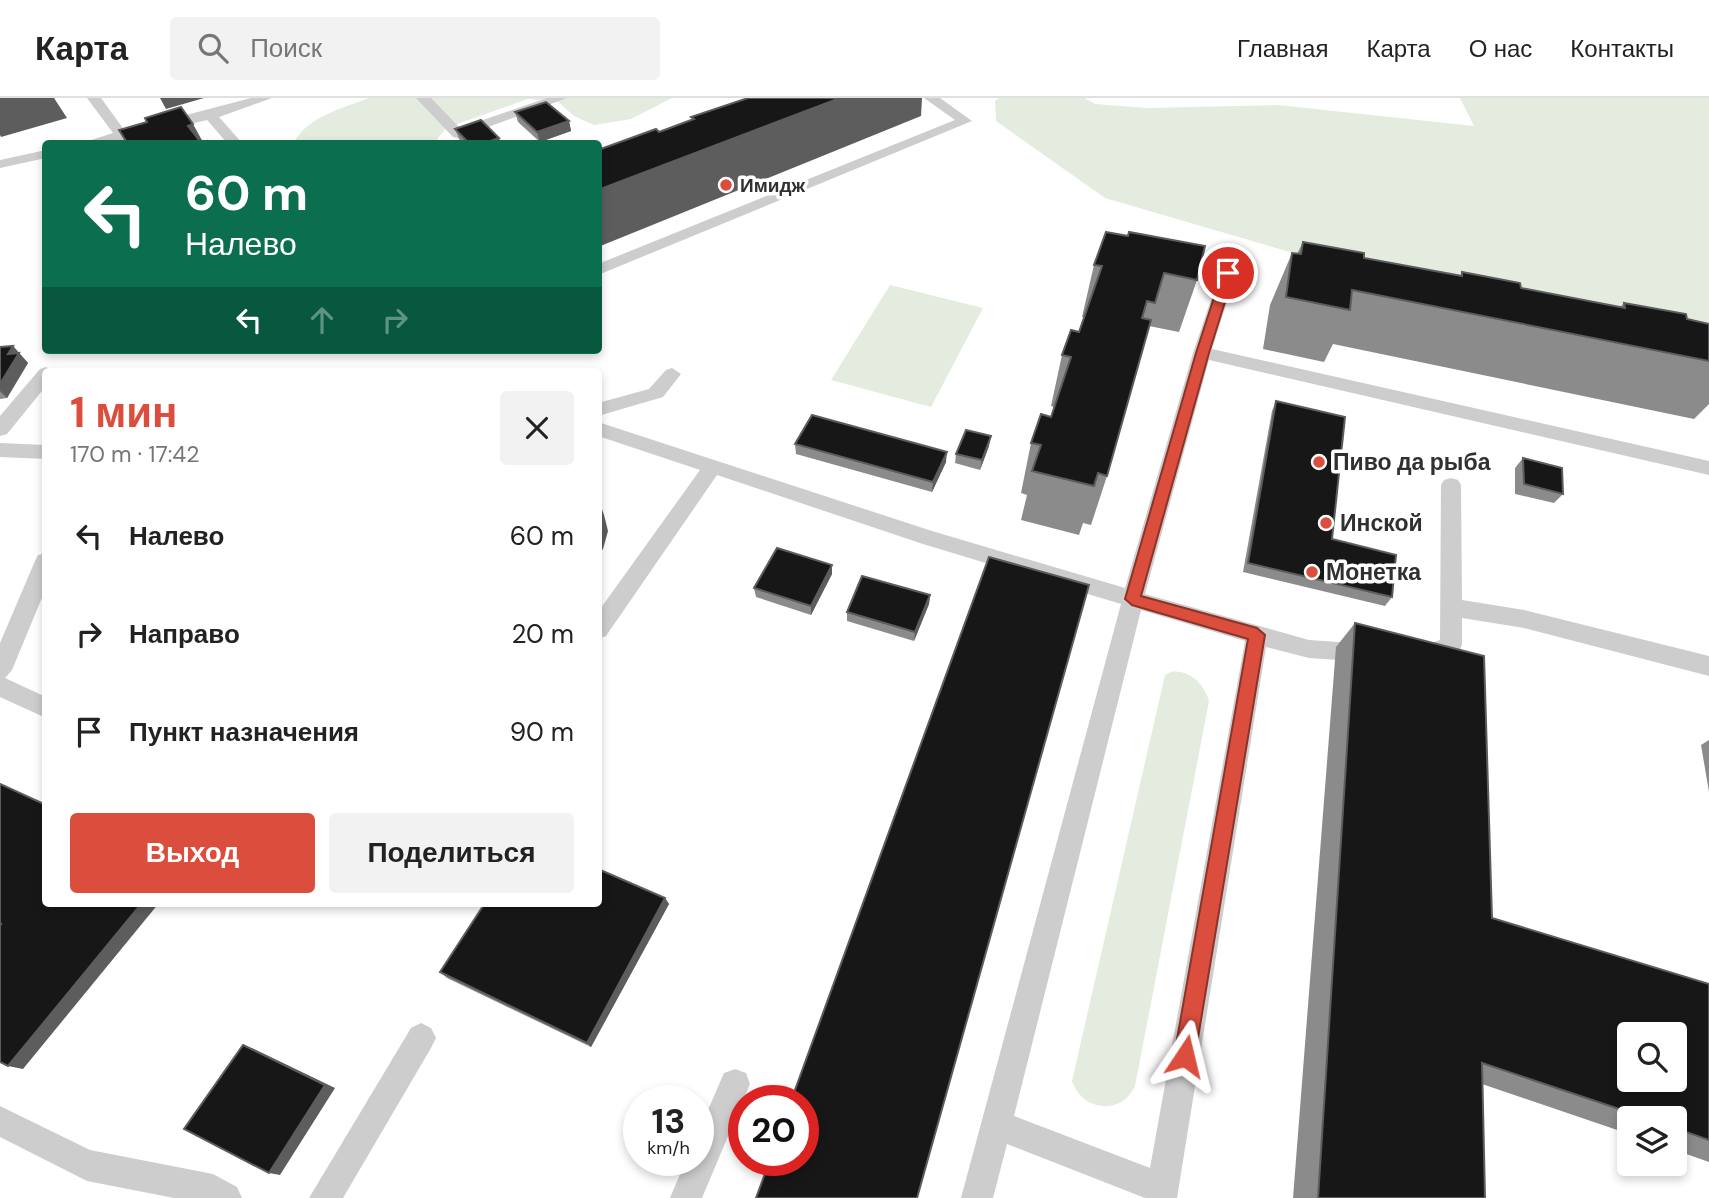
<!DOCTYPE html>
<html lang="ru">
<meta charset="utf-8">
<style>
:root{--surface:#fff;--page:#f2f2f2;--text:#222;--muted:#767676;--line:#e0e0e0;--accent:#db4e3d}
body{margin:0;font-family:"DM Sans",sans-serif;background:var(--page);color:var(--text);height:100vh;display:flex;flex-direction:column;font-size:26px;white-space:nowrap}
*{box-sizing:border-box;margin:0}
p{font-size:23px;color:var(--muted)}
.icon{flex:none;width:38px;height:38px;fill:none;stroke:currentColor;stroke-width:2;stroke-linecap:round;stroke-linejoin:round}
.map{position:relative;flex:1;overflow:hidden}
.sheet{position:absolute;left:42px;top:270px;width:560px;height:539px;display:flex;flex-direction:column;background:var(--surface);border-radius:7px;box-shadow:0 4px 10px #0003}
.sheet>*{flex:none}
.guide{position:absolute;left:42px;top:42px;width:560px;height:214px;border-radius:7px;box-shadow:0 4px 10px #0003;background:#0b6e4f;color:#fff;overflow:hidden}
.tools{position:absolute;left:1617px;top:924px;display:grid;gap:14px}
.tools a{display:grid;place-items:center;width:70px;height:70px;border-radius:7px;background:var(--surface);box-shadow:0 4px 10px #0003;font-size:35px}
.speed{position:absolute;left:623px;top:987px;display:flex;gap:14px;font-size:35px;font-weight:700;text-align:center}
.speed>*{display:grid;place-content:center;width:91px;height:91px;border-radius:50%;background:var(--surface);box-shadow:0 4px 10px #0003;line-height:1}
.speed small{font-size:18px;font-weight:400}
.speed .limit{border:10px solid #d22;background:#fff;color:#111}
.pin{position:absolute;display:grid;place-items:center;width:60px;height:60px;color:#fff;margin:-30px;border:4px solid #fff;border-radius:50%;box-shadow:0 2px 7px #0007}
.me{position:absolute;width:77px;margin:-38px;rotate:10deg;stroke-linejoin:round;filter:drop-shadow(0 0 5px #0008)}
.turn{display:flex;align-items:center;gap:24px;height:147px;padding:0 28px;font-size:32px}
.turn .icon{width:91px;height:91px;stroke-width:2.5}
.turn b{display:block;font-size:49px;line-height:60px}
.lanes{display:flex;align-items:center;height:66px;padding:0 28px;background:#0003;justify-content:center;gap:35px;direction:ltr}
.lanes .off{opacity:.35}
.round{display:grid;place-items:center;flex:none;width:74px;height:74px;border-radius:7px;background:var(--page)}
.overview{display:flex;align-items:center;justify-content:space-between;height:119px;padding:0 28px}
h1{font-size:42px;font-weight:700;line-height:52px;color:var(--accent)}
.action{display:flex;gap:14px;margin-top:auto;padding:14px 28px}
.action a{flex:1;height:80px;border-radius:7px;background:var(--accent);color:#fff;font-size:28px;font-weight:700;line-height:80px;text-align:center}
.action a+a{background:var(--page);color:var(--text)}
ul{padding:0;list-style:none}
li{display:flex;align-items:center;gap:21px;height:98px;padding:0 28px}
li div{flex:1}
li b{display:block;font-size:26px}
li em{font-style:normal}
header{display:flex;align-items:center;gap:42px;box-sizing:border-box;height:98px;padding:0 35px;background:var(--surface);border-bottom:2px solid var(--line)}
header strong{font-size:33px}
nav{display:flex;gap:38px;margin-inline-start:auto;font-size:24px}
.search{width:490px;height:63px;background:var(--page);display:flex;align-items:center;gap:18px;box-sizing:border-box;padding:0 24px;border-radius:7px;color:var(--muted);font-size:26px}
.map>svg:first-child{display:block}
.green{fill:#e3ecde}
.lines{fill:none;stroke-linecap:round;stroke-linejoin:round}
.lane{fill:#cdcdcd;fill-rule:evenodd}
.wall{fill:#8b8b8b}
.shaded-wall{fill:#5d5d5d}
.building{fill:#171717;stroke:#5d5d5d;stroke-width:2;fill-rule:evenodd}
.route{fill:#db4e3d;stroke:#8e3328;stroke-width:2}
.poi-dot{fill:#db4e3d;stroke:#fff;stroke-width:2.5}
.labels{text-anchor:middle;stroke-width:7;stroke-linejoin:round;paint-order:stroke}
.far-poi-label{font-size:19px;font-weight:bold;fill:#303030;stroke:#fff;text-anchor:start}
.poi-label{font-size:23px;font-weight:bold;fill:#303030;stroke:#fff;text-anchor:start}
</style>
<header>
<strong>Карта</strong>
<div class="search"><svg class="icon" aria-label="search" viewBox="0 0 24 24"><circle cx="10" cy="10" r="6"/><path d="M15 15l6 6"/></svg>Поиск</div>
<nav><a>Главная</a><a>Карта</a><a>О нас</a><a>Контакты</a></nav>
</header>
<div class="map">
<svg width="1709" height="1100" viewBox="0 0 1709 1100">
<rect width="100%" height="100%" fill="#fff"/>
<!-- green -->
<g class="green">
<path d="M369 0H672L631 21 594 27 574 18 558 4 528 1 446 30 434 45 293 46C306 19 343 10 369 0Z"/>
<polygon points="999,0 1085,0 1095,6 1147,10 1278,7 1474,28 1460,0 1709,0 1709,263 1420,192 1105,100 996,23 995,3"/>
<polygon points="890,187 983,210 931,309 831,282"/>
<path d="M1171 574C1189 571 1204 586 1209 603L1135 988C1121 1018 1082 1013 1072 983L1165 577Z"/>
</g>
<g class="lines">
<!-- lane -->
<g class="lane">
<polygon points="87,0 101,0 125,33 251,0 272,0 219,19 243,46 228,46 207,22 107,46 79,46 113,35"/>
<polygon points="416,0 431,0 460,30 547,0 567,0 458,40 453,39"/>
<polygon points="924,0 940,0 972,23 598,177 598,166 955,22"/>
<polygon points="46,52 46,60 0,70 0,62"/>
<path d="M1228 170 1236 175 1212 251 1709 363V377L1209 262 1145 496 1309 542 1367 546 1375 548 1378 555 1375 562 1367 564 1309 560 1266 549 1177 1100H1145L1007 1046 993 1100H961L1121 506 923 446 717 377 606 538 598 541V514L700 372 598 338V324L932 433 1125 490 1193 255 1220 175ZM1141 512 1245 543 1150 1070 1014 1018Z"/>
<polygon points="46,269 54,273 46,273 46,288 7,336 0,338 0,318 40,271"/>
<polygon points="672,270 681,276 663,299 598,318 598,305 649,291 666,272"/>
<polygon points="0,345 46,347 46,361 0,359"/>
<polygon points="1451,380 1458,382 1461,387 1462,502 1524,512 1709,558 1709,578 1524,530 1462,520 1462,547 1459,554 1419,569 1411,566 1408,559 1411,552 1440,542 1441,387 1444,382"/>
<polygon points="46,455 46,490 12,572 5,580 46,599 46,620 0,599 0,545 35,463 38,457"/>
<polygon points="421,925 431,930 436,940 431,950 343,1100 309,1100 411,930"/>
<polygon points="735,971 746,975 750,986 702,1100 670,1100 686,1062 698,1062 698,1035 724,975"/>
<polygon points="0,1008 90,1052 213,1076 237,1089 242,1100 174,1100 87,1083 0,1039"/>
</g>
</g>
<!-- wall -->
<g class="wall">
<polygon points="515,14 569,23 571,33 540,44 518,24"/>
<polygon points="455,31 501,46 464,46 459,41"/>
<polygon points="1106,134 1197,182 1179,234 1149,228 1107,378 1091,427 1083,425 1079,437 1021,422 1027,397 1021,395 1031,345 1051,319 1054,309 1051,308 1062,257 1079,234 1084,219 1082,219 1094,167"/>
<polygon points="1303,144 1364,160 1460,178 1462,174 1521,190 1620,209 1624,205 1687,221 1709,226 1709,306 1694,321 1333,246 1324,264 1263,251 1270,207 1292,155 1297,156"/>
<polygon points="13,248 28,265 7,300 0,301 0,249"/>
<polygon points="1276,303 1332,441 1392,499 1385,508 1243,474 1272,313"/>
<polygon points="795,346 946,364 932,394 796,356"/>
<polygon points="989,348 980,372 955,365 956,356"/>
<polygon points="1523,360 1563,396 1554,405 1515,396 1515,370"/>
<polygon points="832,476 811,517 756,499 754,490"/>
<polygon points="930,497 929,506 914,543 847,523 847,514"/>
<polygon points="1355,525 1492,820 1709,886 1709,1064 1675,1052 1675,1020 1629,1020 1629,1036 1482,986 1485,1100 1293,1100 1336,549"/>
<polygon points="1709,642 1709,694 1701,647"/>
<polygon points="665,800 669,806 591,949 447,880 440,874"/>
</g>
<!-- shaded-wall -->
<g class="shaded-wall">
<polygon points="0,0 54,0 67,20 1,39 0,37"/>
<polygon points="160,0 204,0 166,11"/>
<polygon points="840,0 922,0 921,18 598,149 598,92"/>
<polygon points="569,23 571,33 540,44 537,34"/>
<polygon points="193,26 204,46 198,46 188,28"/>
<polygon points="499,40 501,46 482,46"/>
<polygon points="13,248 28,265 7,300 0,293 0,286 8,256"/>
<polygon points="991,338 989,348 980,372 982,362"/>
<polygon points="947,354 946,364 932,394 933,384"/>
<polygon points="598,399 604,417 608,433 603,451 598,456"/>
<polygon points="832,467 832,476 811,517 811,508"/>
<polygon points="930,497 929,506 914,543 915,534"/>
<polygon points="665,800 669,806 591,949 587,945"/>
<polygon points="142,805 159,805 23,971 8,968"/>
<polygon points="243,947 254,951 335,990 280,1077 269,1075"/>
</g>
<!-- building -->
<g class="building">
<polygon points="748,0 840,0 598,92 598,52 656,31 659,34 694,21 691,19"/>
<polygon points="546,4 569,23 537,34 515,14"/>
<polygon points="181,9 193,26 188,28 195,37 201,45 207,43 208,46 128,46 119,32 147,24 145,20"/>
<polygon points="481,22 499,40 482,46 470,46 455,31"/>
<polygon points="1106,134 1128,138 1129,134 1205,148 1197,182 1164,175 1155,205 1147,203 1142,220 1151,222 1107,378 1098,375 1094,388 1032,373 1041,347 1031,345 1041,316 1051,319 1071,259 1062,257 1071,232 1079,234 1102,168 1094,167"/>
<polygon points="1303,144 1364,155 1364,160 1462,178 1462,174 1520,185 1521,190 1625,210 1624,205 1686,216 1687,221 1709,226 1709,263 1352,192 1350,212 1286,199 1292,155 1301,156"/>
<polygon points="13,248 8,256 19,255 0,286 0,249"/>
<polygon points="1276,303 1345,319 1332,441 1396,457 1392,499 1248,465"/>
<polygon points="812,317 947,354 933,384 795,346"/>
<polygon points="966,332 991,338 982,362 956,356"/>
<polygon points="1523,360 1562,370 1563,396 1524,386"/>
<polygon points="777,450 832,467 811,508 754,490"/>
<polygon points="989,459 1089,487 917,1100 756,1100 770,1062 803,1062 803,1003 791,1003"/>
<polygon points="862,478 930,497 915,534 847,514"/>
<path d="M1355 525 1484 558 1492 820 1709 886V1042L1675 1030V1020H1646L1482 965 1485 1100H1318ZM1629 936H1675V982H1629Z"/>
<polygon points="0,686 46,707 46,805 142,805 8,968 0,964 0,828 1,826 0,826"/>
<polygon points="598,771 665,800 587,945 440,874 485,805 598,805"/>
<polygon points="243,947 325,987 269,1075 184,1031"/>
</g>
<!-- route -->
<polygon class="route" points="1228,172 1234,175 1209,255 1141,498 1257,530 1265,537 1195,958 1192,966 1185,969 1177,966 1174,958 1248,541 1132,507 1125,501 1196,255 1222,175"/>
<!-- markers -->
<g class="poi-dot">
<circle cx="726" cy="87" r="7"/>
<circle cx="1319" cy="364" r="7"/>
<circle cx="1326" cy="425" r="7"/>
<circle cx="1312" cy="474" r="7"/>
</g>
<g class="labels">
<!-- far-poi labels -->
<g class="far-poi-label">
<text x="740" y="94">Имидж</text>
</g>
<!-- poi labels -->
<g class="poi-label">
<text x="1333" y="372">Пиво да рыба</text>
<text x="1340" y="433">Инской</text>
<text x="1326" y="482">Монетка</text>
</g>
</g>
</svg>
<div class="tools">
<a><svg class="icon" aria-label="search" viewBox="0 0 24 24"><circle cx="10" cy="10" r="6"/><path d="M15 15l6 6"/></svg></a>
<a><svg class="icon" aria-label="layers" viewBox="0 0 24 24"><path d="M12 4l9 5-9 5-9-5zM3 14l9 5 9-5"/></svg></a>
</div>
<div class="speed"><div>13<small>km/h</small></div><div class="limit">20</div></div>
<div class="pin" style="left:1228px;top:175px;background:#d93025"><svg class="icon" aria-label="arrive" viewBox="0 0 24 24"><path d="M6 21V4h12l-3 4 3 4H6"/></svg></div>
<svg class="me" style="left:1185px;top:958px" viewBox="-20 -20 40 40"><path d="M0-17L14 15 0 8-14 15z" fill="#db4e3d" stroke="#fff" stroke-width="4"/></svg>
<div class="guide">
<div class="turn"><svg class="icon" aria-label="left" viewBox="0 0 24 24"><path d="M17 20v-9H6M10 6l-5 5 5 5"/></svg><div><b>60 m</b>Налево</div></div>
<div class="lanes"><svg class="icon" aria-label="left" viewBox="0 0 24 24"><path d="M17 20v-9H6M10 6l-5 5 5 5"/></svg><svg class="icon off" aria-label="ahead" viewBox="0 0 24 24"><path d="M12 20V5M6 11l6-6 6 6"/></svg><svg class="icon off" aria-label="right" viewBox="0 0 24 24"><path d="M7 20v-9h11M14 6l5 5-5 5"/></svg></div>
</div>
<section class="sheet">
<div class="overview"><div><h1>1 мин</h1><p>170 m · 17:42</p></div><a class="round"><svg class="icon" aria-label="close" viewBox="0 0 24 24"><path d="M6 6l12 12M18 6L6 18"/></svg></a></div>
<ul>
<li><svg class="icon" aria-label="left" viewBox="0 0 24 24"><path d="M17 20v-9H6M10 6l-5 5 5 5"/></svg><div><b>Налево</b></div><em>60 m</em></li>
<li><svg class="icon" aria-label="right" viewBox="0 0 24 24"><path d="M7 20v-9h11M14 6l5 5-5 5"/></svg><div><b>Направо</b></div><em>20 m</em></li>
<li><svg class="icon" aria-label="arrive" viewBox="0 0 24 24"><path d="M6 21V4h12l-3 4 3 4H6"/></svg><div><b>Пункт назначения</b></div><em>90 m</em></li>
</ul>
<div class="action"><a>Выход</a><a>Поделиться</a></div>
</section>
</div>
